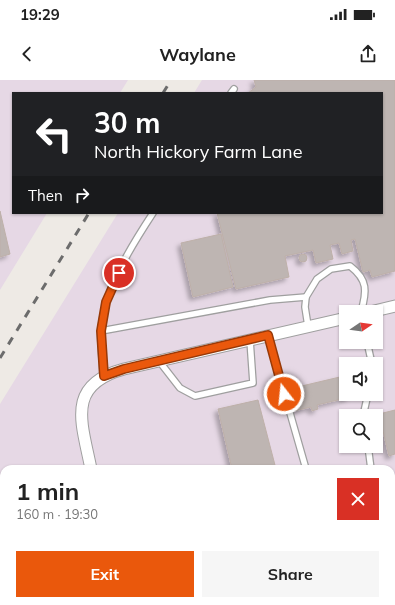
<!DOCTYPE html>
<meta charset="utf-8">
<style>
:root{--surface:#fff;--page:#f6f6f6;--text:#222;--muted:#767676;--accent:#ea580c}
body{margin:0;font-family:Mulish,sans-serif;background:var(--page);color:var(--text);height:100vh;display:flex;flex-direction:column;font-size:15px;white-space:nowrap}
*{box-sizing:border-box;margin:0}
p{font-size:13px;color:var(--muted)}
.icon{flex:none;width:22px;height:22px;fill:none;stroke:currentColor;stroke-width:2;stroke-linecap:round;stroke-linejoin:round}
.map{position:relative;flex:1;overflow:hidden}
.side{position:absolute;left:0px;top:385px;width:395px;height:140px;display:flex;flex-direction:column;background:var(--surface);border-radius:12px 12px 0 0;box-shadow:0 1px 3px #0004}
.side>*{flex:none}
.guide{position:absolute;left:12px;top:12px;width:371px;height:122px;border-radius:0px;box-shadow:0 1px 3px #0004;background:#202124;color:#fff;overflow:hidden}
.needle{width:26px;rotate:77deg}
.tools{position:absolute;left:339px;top:225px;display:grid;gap:8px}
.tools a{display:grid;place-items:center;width:44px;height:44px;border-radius:0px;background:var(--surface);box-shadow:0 1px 3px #0004;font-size:20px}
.pin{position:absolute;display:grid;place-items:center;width:34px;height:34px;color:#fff;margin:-17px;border:2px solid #fff;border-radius:50%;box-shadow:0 1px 4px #0007}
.me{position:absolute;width:44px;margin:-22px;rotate:344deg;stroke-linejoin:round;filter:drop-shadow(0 0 3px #0008)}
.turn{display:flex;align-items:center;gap:14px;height:84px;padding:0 16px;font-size:18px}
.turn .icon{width:52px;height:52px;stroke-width:2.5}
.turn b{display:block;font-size:28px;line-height:34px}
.then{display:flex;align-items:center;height:38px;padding:0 16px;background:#0003;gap:8px;font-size:15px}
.round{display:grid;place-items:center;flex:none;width:42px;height:42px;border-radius:0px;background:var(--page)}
.overview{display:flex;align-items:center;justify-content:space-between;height:68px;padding:0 16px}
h1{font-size:24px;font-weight:700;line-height:30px}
.button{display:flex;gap:8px;margin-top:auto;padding:8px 16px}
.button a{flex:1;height:46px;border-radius:0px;background:var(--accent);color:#fff;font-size:16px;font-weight:700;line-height:46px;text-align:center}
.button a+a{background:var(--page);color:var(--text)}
.status{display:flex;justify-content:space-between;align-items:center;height:28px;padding:0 20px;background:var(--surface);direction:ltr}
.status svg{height:11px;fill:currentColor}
header{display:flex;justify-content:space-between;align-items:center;height:52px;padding:0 16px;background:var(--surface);font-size:18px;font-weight:700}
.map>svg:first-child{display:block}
.commercial{fill:#edd6d7}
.industrial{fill:#e6d8e5;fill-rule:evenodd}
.building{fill:#beb5b2;stroke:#beb0a9;filter:url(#shadow)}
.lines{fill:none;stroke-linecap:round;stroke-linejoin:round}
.service-casing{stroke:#9f9f9f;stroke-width:8}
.minor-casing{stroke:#9f9f9f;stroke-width:13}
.service{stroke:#fff;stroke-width:5.5}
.minor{stroke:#fff;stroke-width:11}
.rail{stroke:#6c6c6c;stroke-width:3;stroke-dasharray:8 8;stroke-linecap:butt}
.route-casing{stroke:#983908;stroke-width:10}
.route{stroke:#ea580c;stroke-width:7}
</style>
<div class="status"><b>19:29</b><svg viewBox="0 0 49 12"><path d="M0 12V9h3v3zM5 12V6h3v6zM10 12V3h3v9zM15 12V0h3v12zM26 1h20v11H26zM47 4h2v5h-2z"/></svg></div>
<header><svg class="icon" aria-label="back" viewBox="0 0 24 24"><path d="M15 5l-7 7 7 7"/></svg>Waylane<svg class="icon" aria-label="share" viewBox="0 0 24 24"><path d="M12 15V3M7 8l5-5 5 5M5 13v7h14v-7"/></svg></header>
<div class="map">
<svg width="395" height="525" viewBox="0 0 395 525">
<defs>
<filter id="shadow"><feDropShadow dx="-3.5" dy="3.5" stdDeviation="2" flood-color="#0004"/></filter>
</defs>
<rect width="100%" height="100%" fill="#eeeae5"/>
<!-- commercial -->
<polygon class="commercial" points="395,474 395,525 185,525 202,521 391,521 391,475"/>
<!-- industrial -->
<g class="industrial">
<polygon points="0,0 128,0 120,13 13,13 13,133 47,133 0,210"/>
<path d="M202 0H395V474L391 475V389H4V521H202L185 525H0V324L118 133H382V13H194ZM346 232H376V262H346ZM346 284H376V314H346ZM346 336H376V366H346Z"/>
</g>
<!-- building -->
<g class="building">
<polygon points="254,0 395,0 395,191 372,197 370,190 363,192 355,159 351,160 353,171 342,174 339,163 330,165 333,179 316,183 313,170 285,176 289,197 236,209 217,133 382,133 382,13 248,13 256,7"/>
<polygon points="0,131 10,174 0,177"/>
<polygon points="221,154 233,207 193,217 181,163"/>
<circle cx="303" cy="178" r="4"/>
<polygon points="344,296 346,314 349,314 350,317 317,325 318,329 312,331 311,327 294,331 289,309"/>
<polygon points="258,320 276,389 232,389 218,329"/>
<polygon points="395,330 395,374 389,376 379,334"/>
</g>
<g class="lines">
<!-- service casing -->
<g class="service-casing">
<g id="service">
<polyline points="231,13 234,9"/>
<path d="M308 246 305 227 306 217 317 199 331 189 350 186C368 200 367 211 361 232"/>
<polyline points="101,251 270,220 306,217"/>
<polyline points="268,256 306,389"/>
<polyline points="367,262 372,284"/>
<polyline points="159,281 180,308 195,316 253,303 250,260"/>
<path d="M103 296C103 281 100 265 101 250 105 208 130 168 153 133"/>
<polyline points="363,336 368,314"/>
<polyline points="368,366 371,389"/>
<polyline points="391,466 395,464"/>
<polyline points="382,521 383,525"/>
<polyline points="161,525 179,521"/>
<polyline points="289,525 306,521"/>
</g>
</g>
<!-- minor casing -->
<g class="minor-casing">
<g id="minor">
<polyline points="370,232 395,226"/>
<path d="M91 389C82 343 65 305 124 289L346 238"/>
<polyline points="117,521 118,525"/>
</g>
</g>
<!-- service -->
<use href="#service" class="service"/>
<!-- minor -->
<use href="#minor" class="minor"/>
<!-- rail -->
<g class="rail">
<polyline points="163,13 171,0"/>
<polyline points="0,278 89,133"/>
</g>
</g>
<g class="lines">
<!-- route casing -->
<g class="route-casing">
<polyline id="route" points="119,193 106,222 101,251 104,296 124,289 268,255 284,314"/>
</g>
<!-- route -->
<use href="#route" class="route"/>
</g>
</svg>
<div class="tools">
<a><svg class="needle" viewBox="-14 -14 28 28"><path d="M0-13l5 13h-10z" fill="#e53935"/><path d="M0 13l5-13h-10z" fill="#767676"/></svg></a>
<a><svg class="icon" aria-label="sound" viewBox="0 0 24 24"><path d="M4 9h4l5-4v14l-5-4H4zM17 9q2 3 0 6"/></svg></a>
<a><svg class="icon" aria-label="search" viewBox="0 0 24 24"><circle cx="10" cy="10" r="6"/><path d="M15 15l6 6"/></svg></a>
</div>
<div class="pin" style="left:119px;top:193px;background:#d93025"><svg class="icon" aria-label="arrive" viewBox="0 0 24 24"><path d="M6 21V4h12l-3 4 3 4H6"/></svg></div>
<svg class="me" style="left:284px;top:314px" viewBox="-20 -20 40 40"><circle r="17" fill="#ea580c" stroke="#fff" stroke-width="3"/><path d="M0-11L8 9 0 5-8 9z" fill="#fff"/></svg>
<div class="guide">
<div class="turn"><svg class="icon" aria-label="left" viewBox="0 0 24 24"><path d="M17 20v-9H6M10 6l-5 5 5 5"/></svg><div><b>30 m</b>North Hickory Farm Lane</div></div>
<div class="then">Then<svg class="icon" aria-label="right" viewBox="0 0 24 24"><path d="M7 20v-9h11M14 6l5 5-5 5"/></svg></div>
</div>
<section class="side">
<div class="overview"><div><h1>1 min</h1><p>160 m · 19:30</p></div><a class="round" style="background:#d93025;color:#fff"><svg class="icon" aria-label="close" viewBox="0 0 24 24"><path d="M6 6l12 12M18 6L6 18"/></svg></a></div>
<div class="button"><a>Exit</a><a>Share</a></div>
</section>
</div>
